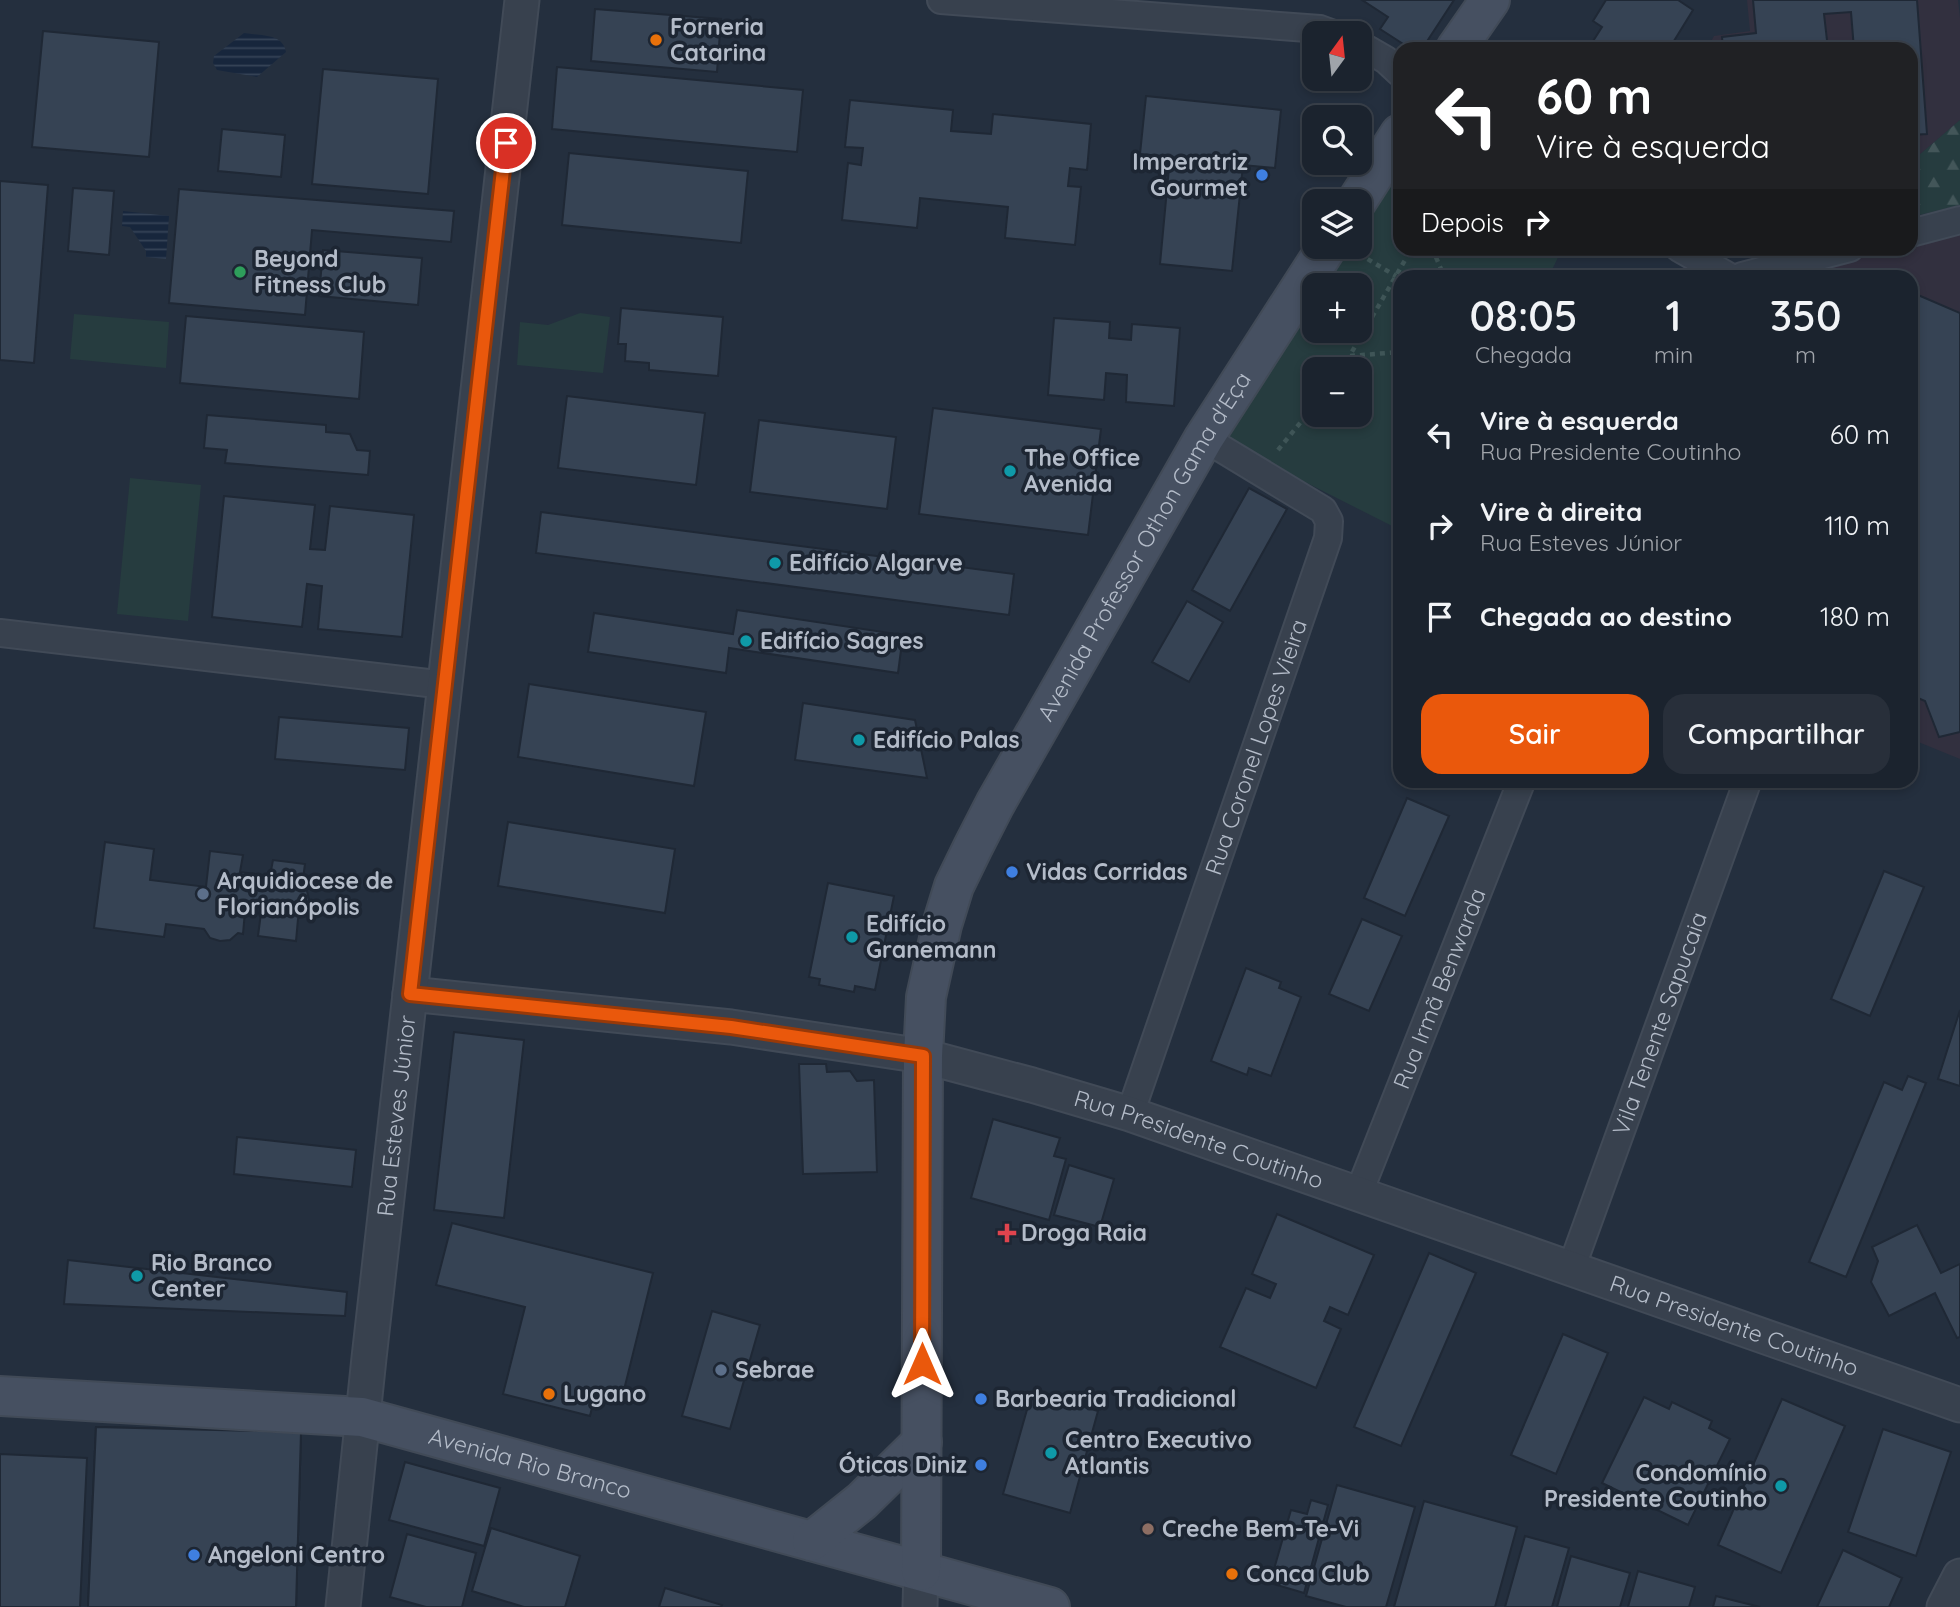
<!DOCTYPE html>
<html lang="pt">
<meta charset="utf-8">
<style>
:root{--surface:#1b232e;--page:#282f3a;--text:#f1f3f6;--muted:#a0a4aa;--line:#39404a;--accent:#ea580c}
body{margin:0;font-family:Quicksand,sans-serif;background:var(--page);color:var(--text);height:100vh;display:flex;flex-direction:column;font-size:26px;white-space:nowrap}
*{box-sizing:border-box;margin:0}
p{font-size:23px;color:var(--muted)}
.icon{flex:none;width:38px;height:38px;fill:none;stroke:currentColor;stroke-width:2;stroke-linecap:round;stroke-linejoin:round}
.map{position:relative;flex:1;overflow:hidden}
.side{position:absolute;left:1393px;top:270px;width:525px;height:518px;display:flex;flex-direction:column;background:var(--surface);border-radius:21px;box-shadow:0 4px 10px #0003,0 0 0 2px var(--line)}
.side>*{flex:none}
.hud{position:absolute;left:1393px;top:42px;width:525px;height:214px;border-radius:21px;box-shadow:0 4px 10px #0003,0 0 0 2px var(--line);background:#202124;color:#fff;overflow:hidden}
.needle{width:46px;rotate:15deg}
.buttons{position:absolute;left:1302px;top:21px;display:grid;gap:14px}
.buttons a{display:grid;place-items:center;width:70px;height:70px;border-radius:14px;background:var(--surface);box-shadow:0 4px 10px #0003,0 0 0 2px var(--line);font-size:35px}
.pin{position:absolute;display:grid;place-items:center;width:60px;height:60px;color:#fff;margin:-30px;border:4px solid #fff;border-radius:50%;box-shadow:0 2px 7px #0007}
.me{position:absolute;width:77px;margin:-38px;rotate:0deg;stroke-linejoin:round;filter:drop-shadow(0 0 5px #0008)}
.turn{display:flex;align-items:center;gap:24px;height:147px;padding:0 28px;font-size:32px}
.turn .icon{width:91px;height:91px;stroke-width:2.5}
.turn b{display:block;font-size:49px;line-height:60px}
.then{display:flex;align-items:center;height:66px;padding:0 28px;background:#0003;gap:14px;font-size:26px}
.eta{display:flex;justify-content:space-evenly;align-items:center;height:119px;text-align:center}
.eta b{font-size:42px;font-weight:600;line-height:49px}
.button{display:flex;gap:14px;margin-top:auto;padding:14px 28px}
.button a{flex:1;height:80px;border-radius:21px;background:var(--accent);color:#fff;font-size:28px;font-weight:600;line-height:80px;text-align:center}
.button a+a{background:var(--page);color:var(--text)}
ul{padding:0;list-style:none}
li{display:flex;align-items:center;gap:21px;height:91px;padding:0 28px}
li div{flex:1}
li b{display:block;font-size:26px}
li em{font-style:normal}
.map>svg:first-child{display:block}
.medical{fill:#32303f}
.green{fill:#263c3f;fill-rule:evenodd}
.forest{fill:url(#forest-firs)}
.water{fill:url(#water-rules)}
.building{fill:#364354;stroke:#1f2835;stroke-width:2}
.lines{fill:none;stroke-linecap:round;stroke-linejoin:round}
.minor-casing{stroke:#414a57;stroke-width:30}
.tertiary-casing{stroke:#414a57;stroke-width:37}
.secondary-casing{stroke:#414a57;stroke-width:42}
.path{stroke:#3f5557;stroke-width:4.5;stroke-dasharray:5 5;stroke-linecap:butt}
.minor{stroke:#38414e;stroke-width:26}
.tertiary{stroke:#38414e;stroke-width:33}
.secondary{stroke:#465061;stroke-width:38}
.route-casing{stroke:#983908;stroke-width:18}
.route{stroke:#ea580c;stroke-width:12}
.food-dot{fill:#e8710a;stroke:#1d2633;stroke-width:2.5}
.shop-dot{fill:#3f7fe0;stroke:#1d2633;stroke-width:2.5}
.leisure-dot{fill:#2e9e5b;stroke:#1d2633;stroke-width:2.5}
.culture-dot{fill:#0f9aa8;stroke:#1d2633;stroke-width:2.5}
.service-dot{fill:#5c6f8a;stroke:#1d2633;stroke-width:2.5}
.health-dot{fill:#e0444e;stroke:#1d2633;stroke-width:2.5}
.education-dot{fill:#8d6e63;stroke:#1d2633;stroke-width:2.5}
.labels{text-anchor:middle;stroke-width:7;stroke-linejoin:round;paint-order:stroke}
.poi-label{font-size:23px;font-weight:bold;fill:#b4bcc9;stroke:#1d2633;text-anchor:start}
.street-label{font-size:23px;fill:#b4bcc9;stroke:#1d2633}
</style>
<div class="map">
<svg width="1960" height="1607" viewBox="0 0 1960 1607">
<defs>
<pattern id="forest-firs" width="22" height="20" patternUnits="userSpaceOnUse" patternTransform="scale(1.75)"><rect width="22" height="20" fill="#263c3f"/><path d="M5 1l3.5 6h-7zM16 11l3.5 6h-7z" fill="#435659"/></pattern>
<pattern id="water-rules" width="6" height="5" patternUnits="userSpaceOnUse" patternTransform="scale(1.75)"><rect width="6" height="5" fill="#17263c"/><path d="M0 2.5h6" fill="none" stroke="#364457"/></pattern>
</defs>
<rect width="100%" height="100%" fill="#242f3e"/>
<!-- medical -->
<g class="medical">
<polygon points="1747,0 1958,0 1960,18 1960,120 1911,162 1911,49 1707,49 1714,36 1750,31"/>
<polygon points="1960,229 1960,759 1911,739 1911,276 1756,276 1878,249 1911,248 1911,241"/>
</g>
<!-- green -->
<g class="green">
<path d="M1400 156V248L1562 249 1549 276H1400V530L1234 446 1225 423 1314 287V331H1360V285H1315L1341 247H1360V217ZM1314 369H1360V415H1314Z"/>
<polygon points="580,313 610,317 603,373 517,365 520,322 548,325"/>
<polygon points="74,314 169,322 166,368 70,359"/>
<polygon points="130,478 201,485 188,621 117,614"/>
</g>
<!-- forest -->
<polygon class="forest" points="1960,120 1960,205 1911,217 1911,162"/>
<!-- water -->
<g class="water">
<path d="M244 33C260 36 283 33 286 52L257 77 217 70 213 63 214 56Z"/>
<polygon points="123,211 169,216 166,259 146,257 146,251 130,227 122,226"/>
</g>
<!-- building -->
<g class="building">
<polygon points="1362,0 1454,0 1422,49 1411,49 1380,29 1388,17"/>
<polygon points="1606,0 1678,0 1693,10 1669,49 1588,49 1602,27 1593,21"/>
<polygon points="1753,0 1917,0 1927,134 1911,135 1911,49 1854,49 1851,12 1824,14 1828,49 1723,49 1722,37 1756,33"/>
<polygon points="595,9 721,19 717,72 591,61"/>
<polygon points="43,31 159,42 149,157 32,147"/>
<polygon points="557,67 803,90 797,152 552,129"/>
<polygon points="323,69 438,79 428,194 312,184"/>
<polygon points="1146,96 1281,110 1275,168 1243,165 1232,271 1160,264 1170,157 1140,154"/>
<polygon points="850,100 953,110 951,131 991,134 993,114 1091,124 1087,170 1070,168 1068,186 1081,187 1075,245 1005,238 1008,207 920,198 917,228 842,220 848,163 861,165 863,148 845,147"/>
<polygon points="222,129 285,135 281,177 218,171"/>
<polygon points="569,153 748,171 741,243 562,225"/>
<polygon points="0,181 48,185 34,363 0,360"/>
<polygon points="73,188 114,191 109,255 68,251"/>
<polygon points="179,189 454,211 451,242 312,230 305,315 169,303"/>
<polygon points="323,250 422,258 418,305 319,296"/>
<polygon points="1911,292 1960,313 1960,732 1939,737 1925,701 1911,695"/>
<polygon points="621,308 723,317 718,376 649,370 649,363 625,361 626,344 618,344"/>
<polygon points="186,316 364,332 359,399 180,383"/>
<polygon points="1054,318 1110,322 1109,338 1131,340 1132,324 1180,328 1174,406 1126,402 1127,375 1106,373 1104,400 1048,395"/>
<polygon points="567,396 705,413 696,485 558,468"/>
<polygon points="933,408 1101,429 1088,535 919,514"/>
<polygon points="207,415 326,425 326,432 350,434 357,450 370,451 368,475 225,463 227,450 204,448"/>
<polygon points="759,420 896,437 887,509 750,492"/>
<polygon points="1249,488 1287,509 1230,611 1192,590"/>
<polygon points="224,496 315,505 310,549 325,550 330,506 414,515 402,637 318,629 322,586 307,584 302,627 212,617"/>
<polygon points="541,512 1014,574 1009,615 536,553"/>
<polygon points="1187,601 1223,622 1189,682 1152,662"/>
<polygon points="737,610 903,635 898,673 729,648 726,673 588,652 594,613 733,634"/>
<polygon points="529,684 706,712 694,786 518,757"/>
<polygon points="803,703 915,720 927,778 795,760"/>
<polygon points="279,717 409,728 405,770 275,759"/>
<polygon points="1407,798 1449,816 1405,916 1364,898"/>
<polygon points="508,822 675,849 665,913 498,886"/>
<polygon points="105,842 154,849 150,880 206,887 210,851 243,855 240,872 270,876 273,860 305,864 302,886 307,891 310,903 308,910 298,919 296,941 258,936 261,913 245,911 243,934 238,933 230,940 220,941 210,938 204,929 166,924 164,937 94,928"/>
<polygon points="1884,871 1924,887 1870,1016 1831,999"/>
<polygon points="828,883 894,896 875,990 855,986 854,992 819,985 820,979 809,977"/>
<polygon points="1362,919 1402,936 1369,1011 1329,994"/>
<polygon points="1246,968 1281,982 1279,988 1301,997 1271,1076 1249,1068 1247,1075 1211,1061"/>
<polygon points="1960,1010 1960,1086 1938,1079"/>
<polygon points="454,1032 524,1040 504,1218 434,1210"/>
<polygon points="799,1064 826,1064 827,1072 850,1071 857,1081 874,1080 877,1172 803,1174"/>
<polygon points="1908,1076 1926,1083 1846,1277 1809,1262 1884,1082 1902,1090"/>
<polygon points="993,1119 1060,1138 1054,1156 1066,1159 1049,1220 971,1198"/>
<polygon points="237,1137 356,1150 352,1187 234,1174"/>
<polygon points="1069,1165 1114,1179 1100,1227 1054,1215"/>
<polygon points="1277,1214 1374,1255 1348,1315 1330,1307 1324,1321 1341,1329 1316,1388 1220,1347 1246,1288 1270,1298 1276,1284 1252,1274"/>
<polygon points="452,1223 653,1273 621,1402 595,1395 590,1416 503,1394 525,1307 436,1285"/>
<polygon points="1917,1225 1941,1273 1960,1264 1960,1337 1957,1338 1935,1293 1889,1316 1871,1282 1878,1261 1872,1247"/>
<polygon points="1429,1253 1476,1273 1401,1446 1354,1427"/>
<polygon points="68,1260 347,1292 345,1316 64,1304"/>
<polygon points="712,1311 760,1325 730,1429 682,1416"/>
<polygon points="1563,1334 1608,1353 1556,1474 1511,1455"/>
<polygon points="1032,1392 1098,1411 1070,1513 1003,1494"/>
<polygon points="1644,1397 1669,1409 1672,1402 1712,1421 1709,1428 1730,1439 1688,1525 1602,1483"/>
<polygon points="1782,1399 1845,1426 1781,1573 1718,1545"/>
<polygon points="96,1427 301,1432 296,1607 88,1607"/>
<polygon points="96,1427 301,1432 296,1607 88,1607"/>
<polygon points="1883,1429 1951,1452 1916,1556 1848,1532"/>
<polygon points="0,1454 87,1458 80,1607 0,1607"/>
<polygon points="405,1462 500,1488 484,1546 389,1520"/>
<polygon points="1337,1485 1415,1507 1386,1607 1346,1607 1306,1596"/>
<polygon points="1311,1500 1328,1505 1304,1593 1270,1583 1291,1510 1307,1514"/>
<polygon points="1424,1501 1517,1527 1495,1607 1394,1607"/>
<polygon points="491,1528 580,1556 565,1607 524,1607 472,1591"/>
<polygon points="407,1534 476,1553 462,1607 426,1607 390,1597"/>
<polygon points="1525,1536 1569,1548 1552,1607 1505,1607"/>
<polygon points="1843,1550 1902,1578 1889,1607 1817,1607"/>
<polygon points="1571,1556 1630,1573 1620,1607 1557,1607"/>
<polygon points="1638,1571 1695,1587 1689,1607 1628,1607"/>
<polygon points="665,1588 722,1605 721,1607 659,1607"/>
<polygon points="1716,1596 1760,1607 1713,1607"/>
</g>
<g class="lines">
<!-- minor casing -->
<g class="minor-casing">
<g id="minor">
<polyline points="941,0 1320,29 1331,33"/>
<polyline points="1360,45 1386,60 1400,73"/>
<polyline points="1911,233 1960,220"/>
<polyline points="1679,248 1728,276"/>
<polyline points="1742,276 1850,248"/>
<polyline points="0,633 445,685"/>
<path id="s1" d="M1130 1114 1328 538 1329 521 1323 510 1204 438"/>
<path id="s2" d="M1358 1195 1522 780"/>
<path id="s3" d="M1571 1269 1748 780"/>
</g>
</g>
<!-- tertiary casing -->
<g class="tertiary-casing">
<g id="tertiary">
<path id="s4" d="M410 994 731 1027 923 1056 1032 1085 1130 1114 1960 1405"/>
<path id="s5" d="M343 1607 369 1358 522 0"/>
<polyline points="920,1607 921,1571"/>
<polyline points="1944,1607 1960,1576"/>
</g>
</g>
<!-- secondary casing -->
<g class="secondary-casing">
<g id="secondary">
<polyline points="1456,49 1490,0"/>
<polyline points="1357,201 1400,134"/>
<path id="s6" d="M0 1396 362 1417 1050 1607"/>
<polyline points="812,1541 862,1501 922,1442"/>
<path id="s7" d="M921 1571 923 1056 926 997 942 925 954 886 973 847 995 804 1204 438 1327 247"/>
</g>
</g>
<!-- path -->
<g class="path">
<polyline points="1432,248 1444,276"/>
<polyline points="1359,254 1396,276"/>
<polyline points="1350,356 1400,352"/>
<polyline points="1342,369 1412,248"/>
<polyline points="1278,450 1314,406"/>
</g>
<!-- minor -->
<use href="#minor" class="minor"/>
<!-- tertiary -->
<use href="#tertiary" class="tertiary"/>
<!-- secondary -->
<use href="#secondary" class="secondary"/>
</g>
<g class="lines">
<!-- route casing -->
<g class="route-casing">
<polyline id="route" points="506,143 410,994 731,1027 923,1056 922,1364"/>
</g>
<!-- route -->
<use href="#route" class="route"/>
</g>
<!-- markers -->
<g class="food-dot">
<circle cx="656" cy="40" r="7"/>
<circle cx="549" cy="1394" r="7"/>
<circle cx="1232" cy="1574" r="7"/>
</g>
<g class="shop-dot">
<circle cx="1262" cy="175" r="7"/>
<circle cx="1012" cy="872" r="7"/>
<circle cx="981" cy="1399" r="7"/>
<circle cx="981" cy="1465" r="7"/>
<circle cx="194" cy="1555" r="7"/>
</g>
<circle class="leisure-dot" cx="240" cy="272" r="7"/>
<g class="culture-dot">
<circle cx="1010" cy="471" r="7"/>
<circle cx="775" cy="563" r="7"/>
<circle cx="746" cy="641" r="7"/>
<circle cx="859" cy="740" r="7"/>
<circle cx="852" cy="937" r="7"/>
<circle cx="137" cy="1276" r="7"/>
<circle cx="1051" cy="1453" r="7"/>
<circle cx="1781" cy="1486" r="7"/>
</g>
<g class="service-dot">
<circle cx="203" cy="894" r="7"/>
<circle cx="721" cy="1370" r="7"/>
</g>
<path class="health-dot" d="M1003.5 1222.5h7v7h7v7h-7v7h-7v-7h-7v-7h7z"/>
<circle class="education-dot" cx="1148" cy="1529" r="7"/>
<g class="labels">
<!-- poi labels -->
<g class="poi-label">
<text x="670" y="35">Forneria<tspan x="670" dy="26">Catarina</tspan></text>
<text x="1248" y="170" text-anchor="end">Imperatriz<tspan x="1248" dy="26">Gourmet</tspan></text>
<text x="254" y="267">Beyond<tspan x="254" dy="26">Fitness Club</tspan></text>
<text x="1024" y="466">The Office<tspan x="1024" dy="26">Avenida</tspan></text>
<text x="789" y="571">Edifício Algarve</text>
<text x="760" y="649">Edifício Sagres</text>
<text x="873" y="748">Edifício Palas</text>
<text x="1026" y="880">Vidas Corridas</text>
<text x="217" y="889">Arquidiocese de<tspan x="217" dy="26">Florianópolis</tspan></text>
<text x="866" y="932">Edifício<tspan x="866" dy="26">Granemann</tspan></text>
<text x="1021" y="1241">Droga Raia</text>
<text x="151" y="1271">Rio Branco<tspan x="151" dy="26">Center</tspan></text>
<text x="735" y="1378">Sebrae</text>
<text x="563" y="1402">Lugano</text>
<text x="995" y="1407">Barbearia Tradicional</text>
<text x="1065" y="1448">Centro Executivo<tspan x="1065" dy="26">Atlantis</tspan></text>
<text x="967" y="1473" text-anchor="end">Óticas Diniz</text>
<text x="1767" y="1481" text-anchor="end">Condomínio<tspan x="1767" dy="26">Presidente Coutinho</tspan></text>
<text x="1162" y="1537">Creche Bem-Te-Vi</text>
<text x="208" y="1563">Angeloni Centro</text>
<text x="1246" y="1582">Conca Club</text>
</g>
<!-- street labels -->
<g class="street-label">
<text dy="8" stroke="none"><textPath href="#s7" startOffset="1078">Avenida Professor Othon Gama d'Eça</textPath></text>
<text dy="8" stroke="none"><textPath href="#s1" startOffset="388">Rua Coronel Lopes Vieira</textPath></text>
<text dy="8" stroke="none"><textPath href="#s2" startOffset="222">Rua Irmã Benwarda</textPath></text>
<text dy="8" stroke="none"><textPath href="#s3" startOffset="261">Vila Tenente Sapucaia</textPath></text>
<text dy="8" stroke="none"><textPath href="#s5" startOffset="494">Rua Esteves Júnior</textPath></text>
<text dy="8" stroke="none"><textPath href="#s4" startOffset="805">Rua Presidente Coutinho</textPath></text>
<text dy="8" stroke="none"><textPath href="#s4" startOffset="1372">Rua Presidente Coutinho</textPath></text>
<text dy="8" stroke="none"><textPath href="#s6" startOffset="537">Avenida Rio Branco</textPath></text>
</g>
</g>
</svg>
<div class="buttons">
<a><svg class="needle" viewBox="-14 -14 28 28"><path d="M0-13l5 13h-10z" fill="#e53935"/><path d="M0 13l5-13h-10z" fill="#a0a4aa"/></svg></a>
<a><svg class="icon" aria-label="search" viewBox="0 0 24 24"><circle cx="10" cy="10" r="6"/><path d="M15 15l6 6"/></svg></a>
<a><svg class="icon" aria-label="layers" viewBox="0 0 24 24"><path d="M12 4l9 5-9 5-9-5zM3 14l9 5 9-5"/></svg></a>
<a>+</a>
<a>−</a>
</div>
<div class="pin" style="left:506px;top:143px;background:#d93025"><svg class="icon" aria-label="arrive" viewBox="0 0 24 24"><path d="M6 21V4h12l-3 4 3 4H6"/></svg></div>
<svg class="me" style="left:922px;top:1364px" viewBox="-20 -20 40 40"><path d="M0-17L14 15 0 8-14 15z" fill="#ea580c" stroke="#fff" stroke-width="4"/></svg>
<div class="hud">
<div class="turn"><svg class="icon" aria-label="left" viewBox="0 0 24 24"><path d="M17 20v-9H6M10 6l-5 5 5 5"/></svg><div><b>60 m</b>Vire à esquerda</div></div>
<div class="then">Depois<svg class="icon" aria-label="right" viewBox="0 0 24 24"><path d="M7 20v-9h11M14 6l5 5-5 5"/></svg></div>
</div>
<section class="side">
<div class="eta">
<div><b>08:05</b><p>Chegada</p></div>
<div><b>1</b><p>min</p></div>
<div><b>350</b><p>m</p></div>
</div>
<ul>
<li><svg class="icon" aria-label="left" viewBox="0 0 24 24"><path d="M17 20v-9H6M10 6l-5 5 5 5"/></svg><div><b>Vire à esquerda</b><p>Rua Presidente Coutinho</p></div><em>60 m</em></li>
<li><svg class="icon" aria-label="right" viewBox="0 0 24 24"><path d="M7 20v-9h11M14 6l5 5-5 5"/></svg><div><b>Vire à direita</b><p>Rua Esteves Júnior</p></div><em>110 m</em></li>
<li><svg class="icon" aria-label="arrive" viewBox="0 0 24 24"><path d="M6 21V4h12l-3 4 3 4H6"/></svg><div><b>Chegada ao destino</b></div><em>180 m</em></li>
</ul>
<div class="button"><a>Sair</a><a>Compartilhar</a></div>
</section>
</div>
